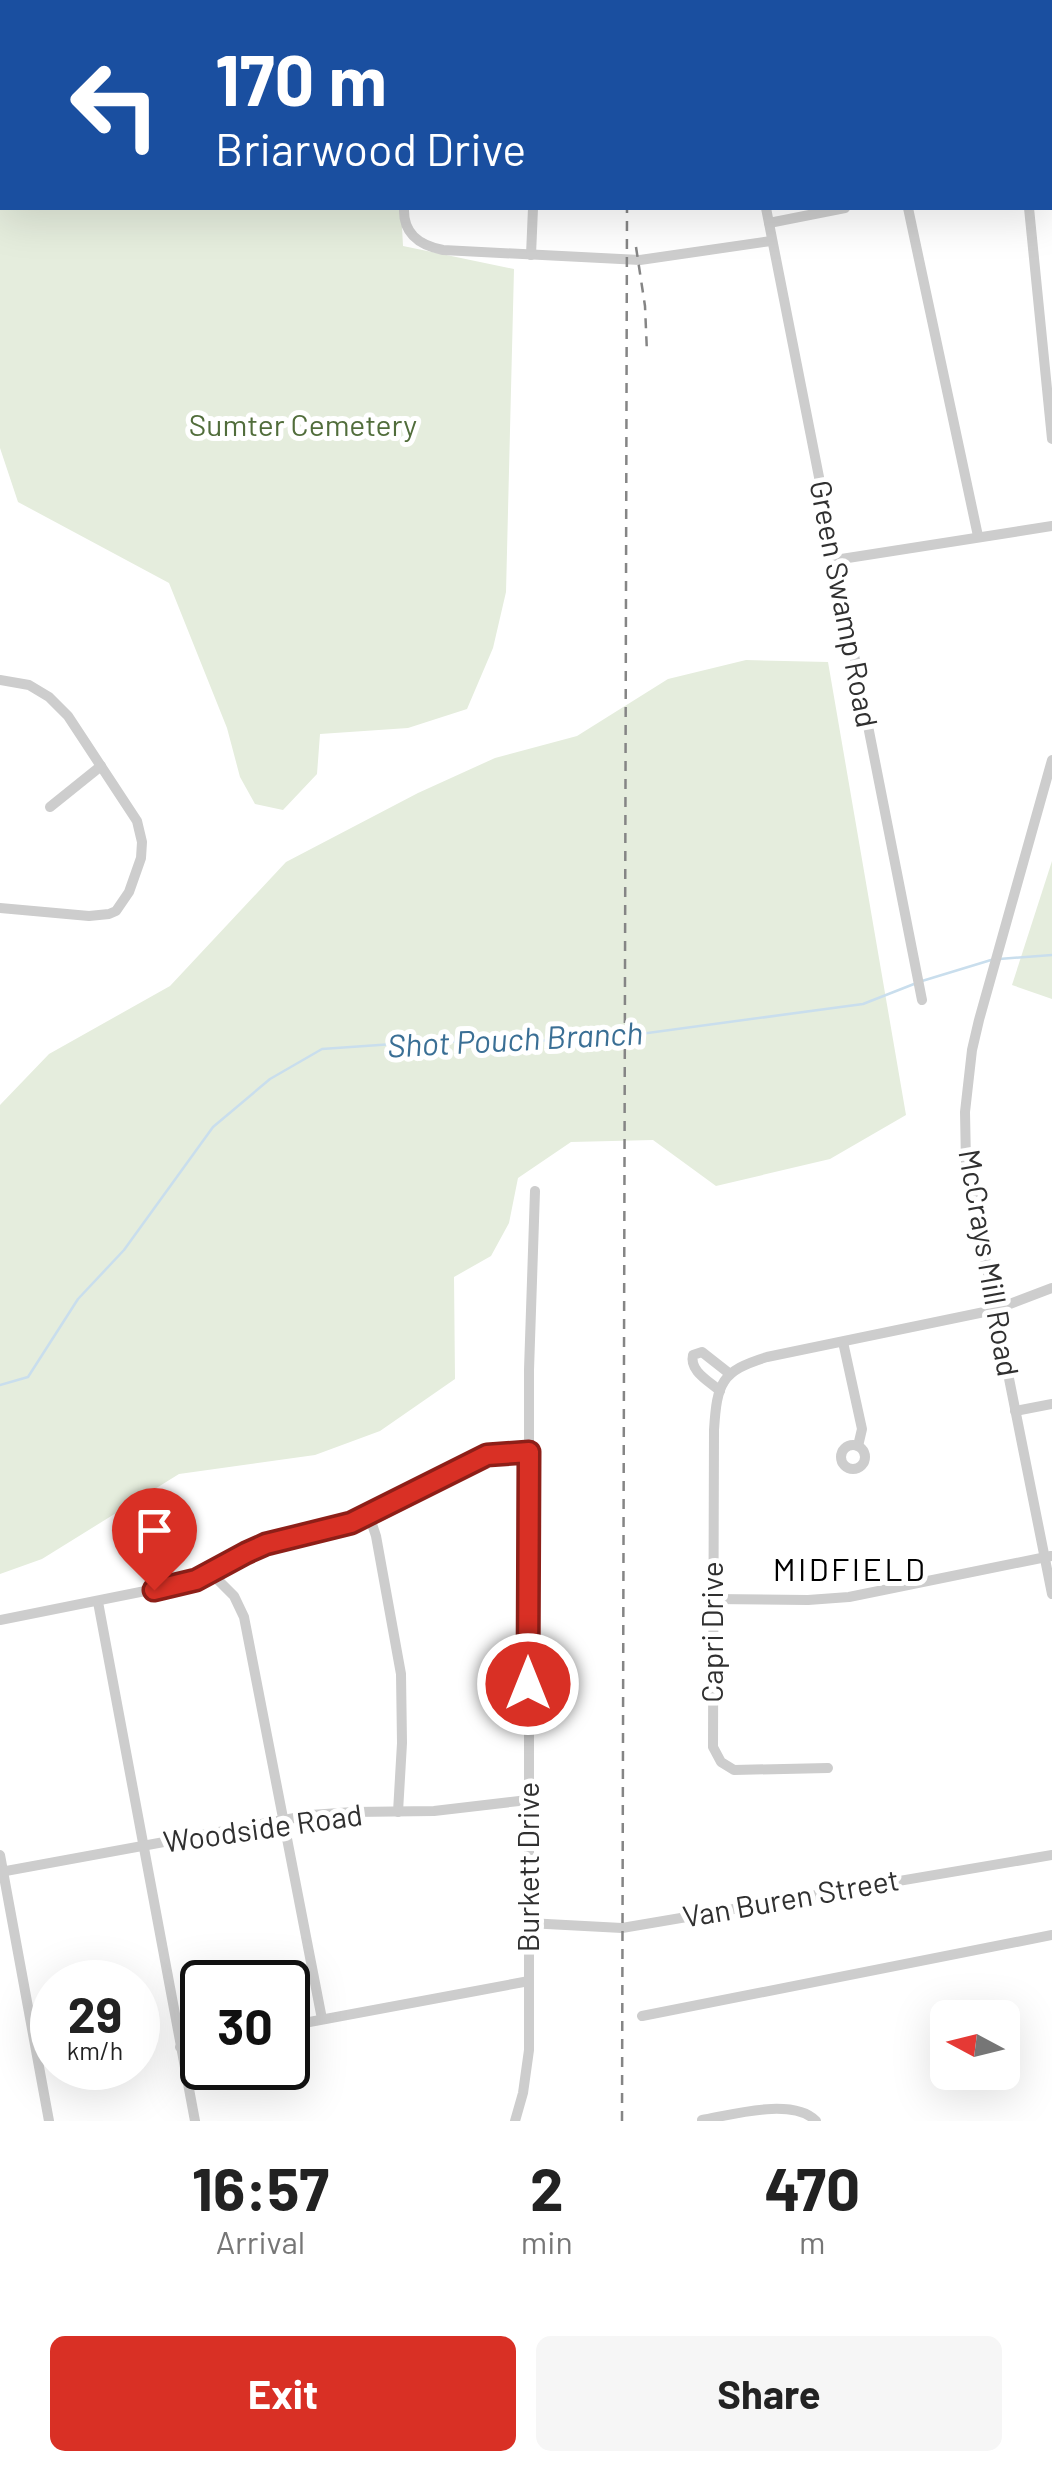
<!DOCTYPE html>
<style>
:root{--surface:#fff;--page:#f6f6f6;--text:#222;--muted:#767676;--accent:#d93025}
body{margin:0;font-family:Barlow,sans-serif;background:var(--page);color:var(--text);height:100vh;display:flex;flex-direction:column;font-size:38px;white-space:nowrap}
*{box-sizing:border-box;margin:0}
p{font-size:32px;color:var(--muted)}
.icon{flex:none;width:55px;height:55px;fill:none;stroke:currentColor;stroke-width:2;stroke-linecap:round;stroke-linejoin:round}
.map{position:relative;height:2121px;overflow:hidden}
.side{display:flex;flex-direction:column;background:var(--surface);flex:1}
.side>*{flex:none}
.guide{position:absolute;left:0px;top:0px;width:1052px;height:210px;box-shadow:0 10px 40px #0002;background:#1a4fa0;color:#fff;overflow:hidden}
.needle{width:65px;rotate:277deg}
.controls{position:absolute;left:930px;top:2000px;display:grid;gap:20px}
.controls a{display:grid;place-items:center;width:90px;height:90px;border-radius:15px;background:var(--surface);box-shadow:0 10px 40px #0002;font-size:50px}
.speed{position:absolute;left:30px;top:1960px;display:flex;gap:20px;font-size:50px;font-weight:700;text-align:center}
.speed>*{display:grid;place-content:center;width:130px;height:130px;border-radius:50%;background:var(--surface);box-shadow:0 10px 40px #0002;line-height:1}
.speed small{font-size:25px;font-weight:400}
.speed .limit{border:5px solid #111;border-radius:15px;background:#fff;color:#111}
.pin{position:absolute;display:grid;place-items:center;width:85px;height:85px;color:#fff;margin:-102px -42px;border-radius:50% 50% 50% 0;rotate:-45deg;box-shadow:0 0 10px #0007}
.pin .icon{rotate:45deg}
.me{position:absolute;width:110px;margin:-55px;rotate:0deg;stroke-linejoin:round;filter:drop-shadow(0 0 8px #0008)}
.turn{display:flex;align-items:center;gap:35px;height:210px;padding:0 50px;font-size:45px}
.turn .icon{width:130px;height:130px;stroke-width:2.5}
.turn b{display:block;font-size:70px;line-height:85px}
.eta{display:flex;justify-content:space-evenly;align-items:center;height:170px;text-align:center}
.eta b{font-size:60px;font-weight:700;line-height:70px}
.cta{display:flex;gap:20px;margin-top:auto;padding:20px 50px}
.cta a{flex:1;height:115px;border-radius:15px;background:var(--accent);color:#fff;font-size:40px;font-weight:700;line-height:115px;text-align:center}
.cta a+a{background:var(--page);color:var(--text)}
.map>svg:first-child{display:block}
.green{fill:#e5eddd}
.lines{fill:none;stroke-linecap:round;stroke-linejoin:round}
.stream{stroke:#c9deed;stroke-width:2.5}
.minor{stroke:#cdcdcd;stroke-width:10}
.rail{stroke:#858585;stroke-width:2.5;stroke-dasharray:10 8;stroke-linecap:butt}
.route-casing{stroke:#8d1f18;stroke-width:25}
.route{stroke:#d93025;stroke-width:18}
.labels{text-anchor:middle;stroke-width:10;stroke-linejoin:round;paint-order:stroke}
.park-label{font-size:30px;fill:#516d3b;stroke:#fff}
.street-label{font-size:30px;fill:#303030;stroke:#fff}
.water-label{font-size:32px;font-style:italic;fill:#3a6f95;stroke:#fff}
.neighbourhood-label{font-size:32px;letter-spacing:2.5px;fill:#000;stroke:#fff}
</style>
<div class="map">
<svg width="1052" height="2121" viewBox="0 0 1052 2121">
<rect width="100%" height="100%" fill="#fff"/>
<!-- green -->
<g class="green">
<polygon points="0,0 512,0 500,2 2,2 2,208 401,208 403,246 514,269 506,592 493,648 467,709 408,728 320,734 317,774 283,810 255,804 240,777 227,728 169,583 18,502 0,448"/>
<polygon points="746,660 828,662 906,1115 830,1159 716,1186 653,1140 571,1142 518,1178 509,1223 491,1256 454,1277 455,1379 380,1431 315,1455 179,1474 42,1559 0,1574 0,1105 49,1054 170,986 286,862 418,793 495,758 577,736 668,679"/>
<polygon points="1052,861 1052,999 1012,985"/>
</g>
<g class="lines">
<!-- stream -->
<g class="stream">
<polyline points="999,959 1052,955"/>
<polyline points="922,981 991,960"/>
<polyline points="0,1385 28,1377 78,1299 124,1250 213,1127 270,1079 322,1049 422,1042 596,1040 863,1004 914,984"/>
</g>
<!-- minor -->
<g class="minor">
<polyline points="412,0 412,2"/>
<polyline points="726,0 726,2"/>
<polyline points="779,0 784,2"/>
<polyline points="1006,0 1006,2"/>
<polyline points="541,2 541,0"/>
<polyline points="1050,187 1052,187"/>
<path d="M404 208C403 233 418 245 443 250L640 260 771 241"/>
<polyline points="766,208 922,1000"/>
<polyline points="908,208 978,536"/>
<polyline points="1029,208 1052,439"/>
<polyline points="769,223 845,208"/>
<polyline points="531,255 533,208"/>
<polyline points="835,560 1052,526"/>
<polyline points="0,680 29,685 49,697 68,716 137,821 142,842 141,858 129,892 116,911 109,914 89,916 0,908"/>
<polyline points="1052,760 979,1020 972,1050 965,1112 966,1163 1052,1594"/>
<polyline points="50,807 101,766"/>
<polyline points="843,1342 862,1429 858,1446"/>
<path d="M720 1391C709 1381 689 1371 693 1355L702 1352 730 1374"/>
<polyline points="1015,1411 1052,1404"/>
<circle cx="853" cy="1457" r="12"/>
<polyline points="369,1515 376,1536 401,1674 402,1743 398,1812"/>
<polyline points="211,1573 234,1596 244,1617 322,2019"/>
<polyline points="713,1599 808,1600 849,1597 1051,1556"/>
<polyline points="98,1602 195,2121"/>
<polyline points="0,1620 195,1581 256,1548 280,1540 321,1532 369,1515 479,1458 498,1454 529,1452"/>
<path d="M828 1768 734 1770 721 1762 713 1747 714 1430C717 1383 721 1371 767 1357L994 1310 1052 1288"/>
<polyline points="0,1855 49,2121"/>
<polyline points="0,1872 311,1815 353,1812 434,1811 528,1800"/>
<polyline points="528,1923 622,1928 1052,1855"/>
<polyline points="642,2016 1052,1935"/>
<polyline points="288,2026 529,1981"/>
<polyline points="180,2047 202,2043"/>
<path d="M702 2120C731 2115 793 2097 816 2121"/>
<polyline points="515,2121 523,2093 529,2050 529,1370 535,1191"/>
</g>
<!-- rail -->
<g class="rail">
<polyline points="627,2 627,0"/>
<polyline points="636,247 645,306 647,353"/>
<polyline points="622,2121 627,208"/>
</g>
</g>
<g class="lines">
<!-- route casing -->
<g class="route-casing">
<polyline id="route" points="154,1590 196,1580 246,1553 266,1544 351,1523 487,1455 529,1452 528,1684"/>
</g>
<!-- route -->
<use href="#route" class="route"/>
</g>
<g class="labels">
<!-- park labels -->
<g class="park-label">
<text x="303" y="436">Sumter Cemetery</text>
</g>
<!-- street labels -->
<g class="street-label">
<text transform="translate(843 604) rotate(79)" y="10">Green Swamp Road</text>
<text transform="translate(988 1263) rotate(80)" y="10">McCrays Mill Road</text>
<text transform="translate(713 1632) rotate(-90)" y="10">Capri Drive</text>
<text transform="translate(263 1829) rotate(-8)" y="10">Woodside Road</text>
<text transform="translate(529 1867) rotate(-90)" y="10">Burkett Drive</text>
<text transform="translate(791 1899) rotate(-10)" y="10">Van Buren Street</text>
</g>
<!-- water labels -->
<g class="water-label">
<text transform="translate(515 1040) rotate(-3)" y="11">Shot Pouch Branch</text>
</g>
<!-- neighbourhood labels -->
<g class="neighbourhood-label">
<text x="850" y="1581">MIDFIELD</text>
</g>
</g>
</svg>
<div class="controls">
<a><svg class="needle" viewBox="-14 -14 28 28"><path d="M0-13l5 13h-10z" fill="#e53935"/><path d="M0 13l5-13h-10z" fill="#767676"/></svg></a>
</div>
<div class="speed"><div>29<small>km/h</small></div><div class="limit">30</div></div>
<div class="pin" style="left:154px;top:1590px;background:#d93025"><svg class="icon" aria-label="arrive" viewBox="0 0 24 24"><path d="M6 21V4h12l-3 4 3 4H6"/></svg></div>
<svg class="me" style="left:528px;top:1684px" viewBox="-20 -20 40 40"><circle r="17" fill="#d93025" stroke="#fff" stroke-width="3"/><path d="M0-11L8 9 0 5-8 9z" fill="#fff"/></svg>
<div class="guide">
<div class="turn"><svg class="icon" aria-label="left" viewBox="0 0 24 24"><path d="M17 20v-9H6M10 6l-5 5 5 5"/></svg><div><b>170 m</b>Briarwood Drive</div></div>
</div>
</div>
<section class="side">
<div class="eta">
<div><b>16:57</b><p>Arrival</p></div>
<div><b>2</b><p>min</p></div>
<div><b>470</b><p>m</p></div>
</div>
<div class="cta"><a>Exit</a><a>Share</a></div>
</section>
